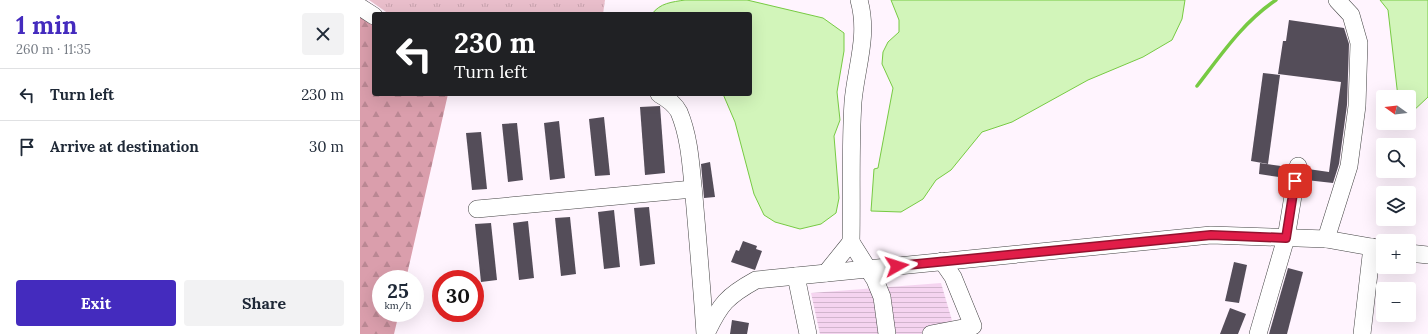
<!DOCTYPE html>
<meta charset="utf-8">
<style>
:root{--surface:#fff;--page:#f2f2f3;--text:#1f2937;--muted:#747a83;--line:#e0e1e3;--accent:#442bbe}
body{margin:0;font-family:Lora,serif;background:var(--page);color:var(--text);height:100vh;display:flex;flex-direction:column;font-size:15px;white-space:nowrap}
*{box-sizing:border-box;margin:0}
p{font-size:13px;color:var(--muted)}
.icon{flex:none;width:22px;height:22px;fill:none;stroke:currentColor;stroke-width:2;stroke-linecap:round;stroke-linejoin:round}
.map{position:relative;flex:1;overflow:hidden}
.panel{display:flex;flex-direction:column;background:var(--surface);width:360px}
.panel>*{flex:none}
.guide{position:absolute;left:12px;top:12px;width:380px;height:84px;border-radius:4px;box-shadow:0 4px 16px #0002;background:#202124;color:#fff;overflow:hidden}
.needle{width:26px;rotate:285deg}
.tools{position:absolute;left:1016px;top:90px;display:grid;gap:8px}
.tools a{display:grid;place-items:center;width:40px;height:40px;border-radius:4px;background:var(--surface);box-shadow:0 4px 16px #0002;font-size:20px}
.speed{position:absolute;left:12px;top:270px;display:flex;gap:8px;font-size:20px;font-weight:700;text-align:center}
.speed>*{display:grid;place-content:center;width:52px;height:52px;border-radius:50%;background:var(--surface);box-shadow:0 4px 16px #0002;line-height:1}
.speed small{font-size:10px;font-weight:400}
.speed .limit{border:6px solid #d22;background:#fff;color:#111}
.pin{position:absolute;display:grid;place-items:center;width:34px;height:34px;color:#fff;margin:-17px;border-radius:8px;box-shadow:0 2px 6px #0006}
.me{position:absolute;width:44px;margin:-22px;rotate:84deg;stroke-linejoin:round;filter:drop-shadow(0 0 3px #0008)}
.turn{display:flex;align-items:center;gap:14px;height:84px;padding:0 16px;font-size:18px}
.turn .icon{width:52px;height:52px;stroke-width:2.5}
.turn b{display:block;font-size:28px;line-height:34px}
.round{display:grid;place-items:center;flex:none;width:42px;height:42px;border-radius:4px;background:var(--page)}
.head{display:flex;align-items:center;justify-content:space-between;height:68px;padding:0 16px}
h1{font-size:24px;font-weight:700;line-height:30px;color:var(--accent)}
.action{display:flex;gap:8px;margin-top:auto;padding:8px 16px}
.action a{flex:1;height:46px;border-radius:4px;background:var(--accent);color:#fff;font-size:16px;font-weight:700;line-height:46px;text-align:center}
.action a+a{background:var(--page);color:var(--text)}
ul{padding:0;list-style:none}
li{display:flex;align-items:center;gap:12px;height:52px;padding:0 16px;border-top:1px solid var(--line)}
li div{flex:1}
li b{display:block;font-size:15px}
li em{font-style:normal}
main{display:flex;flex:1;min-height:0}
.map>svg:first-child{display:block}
.farmland{fill:url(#farmland-rules)}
.forest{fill:url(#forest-firs)}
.park{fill:url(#park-tufts)}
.water{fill:#d2f5ba;stroke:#77ca43}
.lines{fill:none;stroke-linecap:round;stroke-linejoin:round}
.stream{stroke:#77ca43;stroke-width:3.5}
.building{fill:#544d59}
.minor-casing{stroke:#444;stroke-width:18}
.minor{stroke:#fff;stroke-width:17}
.route-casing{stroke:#92132f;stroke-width:10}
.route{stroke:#e11d48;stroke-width:7}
</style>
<main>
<section class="panel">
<div class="head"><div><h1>1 min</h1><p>260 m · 11:35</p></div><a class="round"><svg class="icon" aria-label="close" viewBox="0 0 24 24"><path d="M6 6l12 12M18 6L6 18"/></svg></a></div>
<ul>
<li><svg class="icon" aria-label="left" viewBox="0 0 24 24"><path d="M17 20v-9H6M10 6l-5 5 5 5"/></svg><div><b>Turn left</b></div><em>230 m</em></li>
<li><svg class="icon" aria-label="arrive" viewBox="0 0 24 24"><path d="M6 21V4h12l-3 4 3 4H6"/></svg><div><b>Arrive at destination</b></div><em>30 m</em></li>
</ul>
<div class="action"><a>Exit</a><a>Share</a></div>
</section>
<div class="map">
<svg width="1068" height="334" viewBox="0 0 1068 334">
<defs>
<pattern id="farmland-rules" width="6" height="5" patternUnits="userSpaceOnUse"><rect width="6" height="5" fill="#f5d4f0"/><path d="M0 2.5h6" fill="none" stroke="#d1b5cd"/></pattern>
<pattern id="forest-firs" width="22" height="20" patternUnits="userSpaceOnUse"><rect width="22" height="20" fill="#da9eac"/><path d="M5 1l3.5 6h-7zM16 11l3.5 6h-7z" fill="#ba8793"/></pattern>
<pattern id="park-tufts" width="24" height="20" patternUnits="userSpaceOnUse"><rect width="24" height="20" fill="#e9becb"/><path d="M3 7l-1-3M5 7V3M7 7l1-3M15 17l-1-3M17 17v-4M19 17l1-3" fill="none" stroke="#c7a2ad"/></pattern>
</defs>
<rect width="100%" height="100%" fill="#fff4fe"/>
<!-- farmland -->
<polygon class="farmland" points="581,283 596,334 460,334 451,293"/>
<!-- forest -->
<polygon class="forest" points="0,11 14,21 14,94 88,94 46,279 21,279 21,313 39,313 34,334 0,334"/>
<!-- park -->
<polygon class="park" points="9,0 245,0 243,14 29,14"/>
<!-- water -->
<g class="water">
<path d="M325 0H387L463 18 484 33V51L477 92 480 120 474 136 479 198 476 213 461 224 440 229 415 222 404 215 394 194 375 122 363 94H390V14H292C300 3 312 2 325 0Z"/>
<polygon points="531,0 825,0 822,19 812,40 783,57 728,80 652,122 622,132 591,170 576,180 563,199 541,212 511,211 514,169 518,168 533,88 522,64 523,52 528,42 539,32 539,20"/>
<polygon points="1020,0 1068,0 1068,97 1051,113 1049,110 1049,97 1038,97 1028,10"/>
</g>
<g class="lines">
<!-- stream -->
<path class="stream" d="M837 86C861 55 883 22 916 0"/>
</g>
<!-- building -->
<g class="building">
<polygon points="929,20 984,28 989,44 987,105 979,164 973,183 946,180 948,169 969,172 981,82 918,74 923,41 926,41"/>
<polygon points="903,73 920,75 908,164 891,161"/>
<polygon points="300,106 305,173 285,175 280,107"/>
<polygon points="244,117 250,175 235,176 229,119"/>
<polygon points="199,121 205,178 190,180 184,123"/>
<polygon points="157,123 163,180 148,182 142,124"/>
<polygon points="121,132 127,189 112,190 106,133"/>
<polygon points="350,162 355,197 344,198 341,164"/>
<polygon points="900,163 928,167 926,178 899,174"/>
<polygon points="289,207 295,264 280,266 274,208"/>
<polygon points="254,210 260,267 244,269 238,212"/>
<polygon points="210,217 216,274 201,276 195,218"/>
<polygon points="168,221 174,278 159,280 153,223"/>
<polygon points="131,223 137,280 121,282 115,224"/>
<polygon points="383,241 397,246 396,249 402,251 395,270 371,262 376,250 379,251"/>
<polygon points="874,262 887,265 879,303 865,301"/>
<polygon points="928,268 943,272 927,334 909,334"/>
<polygon points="870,308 886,314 878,334 860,334"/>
<polygon points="372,320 389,323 387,334 370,334"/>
</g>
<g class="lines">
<!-- minor casing -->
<g class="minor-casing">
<g id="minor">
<polyline points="0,7 14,16"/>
<path d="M299 94C306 98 315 104 319 112 330 138 331 168 334 196 338 242 342 288 345 334"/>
<polyline points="117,209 333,189"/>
<polyline points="966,239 989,166 997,106 999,43 991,15 977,0"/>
<path d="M491 242C492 196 490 149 493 102 496 67 509 36 499 0"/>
<polyline points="1049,253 1068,255"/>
<polyline points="466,273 491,242 515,280 522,297 527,334"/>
<polyline points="436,276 448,334"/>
<path d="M346 334C360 304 367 296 396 280L851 235 966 239 1023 249"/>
<polyline points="571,334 613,326 593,277 582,261"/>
<polyline points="898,334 926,238 938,166"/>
<polyline points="1002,334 1012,247"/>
</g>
</g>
<!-- minor -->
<use href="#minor" class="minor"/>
</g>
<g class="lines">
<!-- route casing -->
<g class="route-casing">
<polyline id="route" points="537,266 851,235 926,238 935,181"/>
</g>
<!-- route -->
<use href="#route" class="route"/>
</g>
</svg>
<div class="tools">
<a><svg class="needle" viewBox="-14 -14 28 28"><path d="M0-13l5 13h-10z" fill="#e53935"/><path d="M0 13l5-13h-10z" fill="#747a83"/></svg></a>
<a><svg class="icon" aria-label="search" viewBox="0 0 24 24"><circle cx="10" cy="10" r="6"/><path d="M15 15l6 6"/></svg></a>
<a><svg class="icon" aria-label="layers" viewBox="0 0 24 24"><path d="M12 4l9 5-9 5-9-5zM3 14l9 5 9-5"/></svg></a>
<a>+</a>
<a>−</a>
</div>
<div class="speed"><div>25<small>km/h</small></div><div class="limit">30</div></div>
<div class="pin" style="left:935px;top:181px;background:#d93025"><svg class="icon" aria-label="arrive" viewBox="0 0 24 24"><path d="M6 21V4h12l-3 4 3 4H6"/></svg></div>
<svg class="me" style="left:537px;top:266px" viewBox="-20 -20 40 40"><path d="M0-17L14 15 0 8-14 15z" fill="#e11d48" stroke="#fff" stroke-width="4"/></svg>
<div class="guide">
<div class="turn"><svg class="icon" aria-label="left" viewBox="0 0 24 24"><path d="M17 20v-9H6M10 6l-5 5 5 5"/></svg><div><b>230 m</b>Turn left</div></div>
</div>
</div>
</main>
